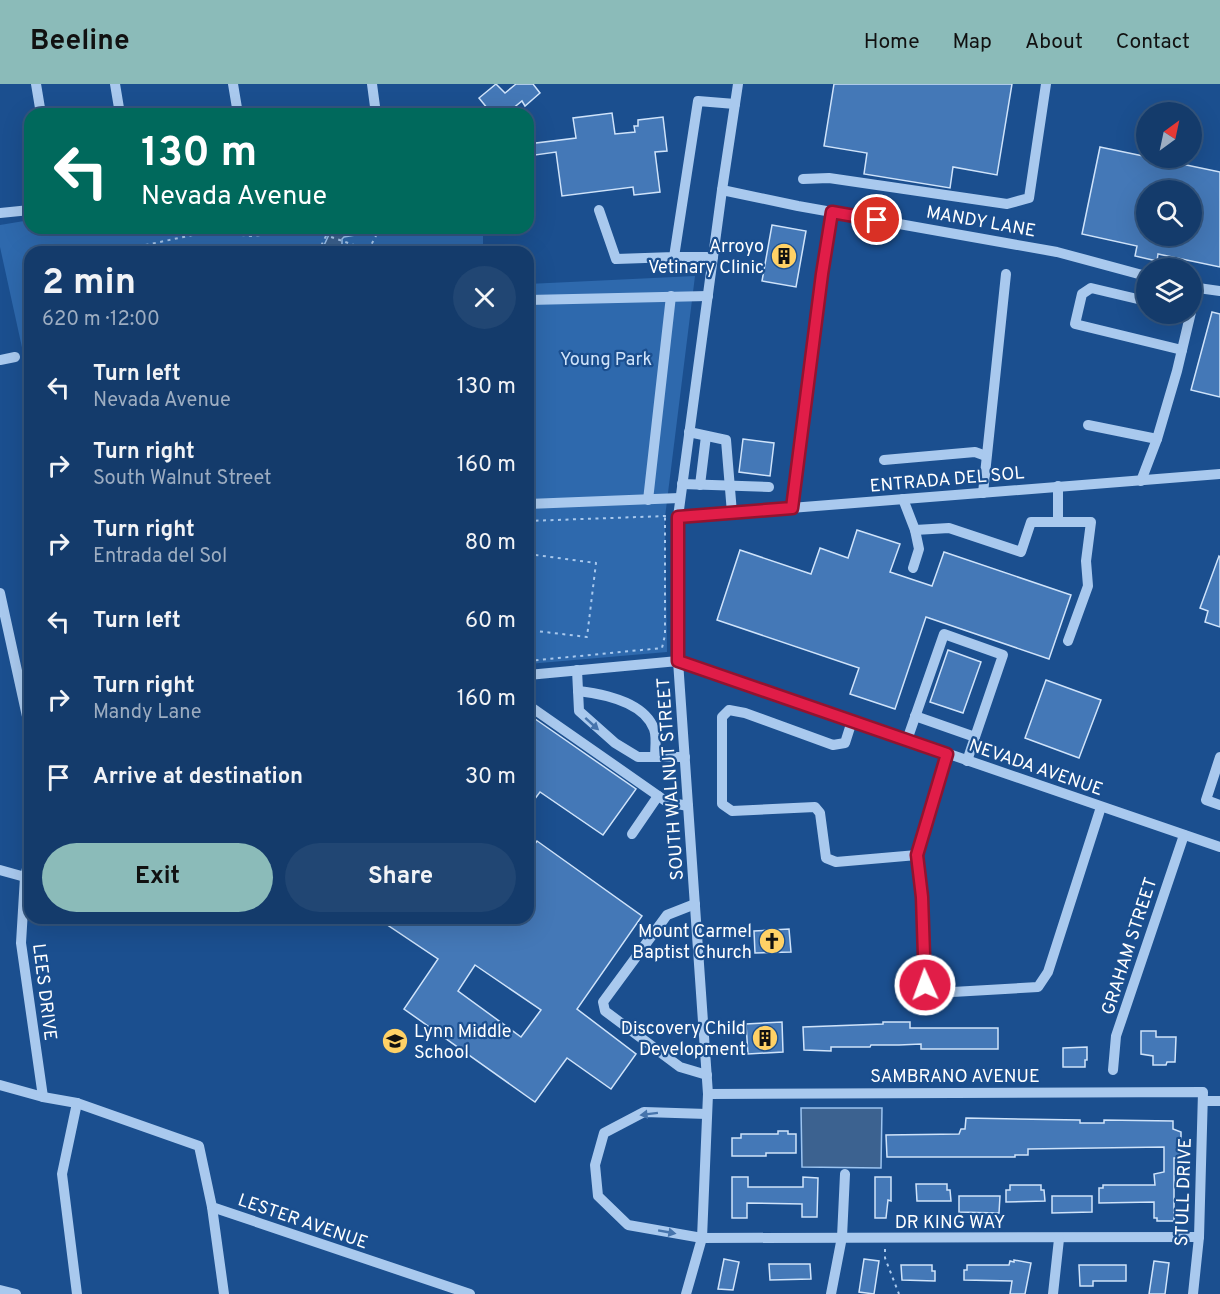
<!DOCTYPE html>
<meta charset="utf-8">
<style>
:root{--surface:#143b6b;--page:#214673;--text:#f1f3f6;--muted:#9dadc1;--line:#33557e;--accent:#8bbbb9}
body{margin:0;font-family:Overpass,sans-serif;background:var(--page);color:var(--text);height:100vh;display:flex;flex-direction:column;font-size:22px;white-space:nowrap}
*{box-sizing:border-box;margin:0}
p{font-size:20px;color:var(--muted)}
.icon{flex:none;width:33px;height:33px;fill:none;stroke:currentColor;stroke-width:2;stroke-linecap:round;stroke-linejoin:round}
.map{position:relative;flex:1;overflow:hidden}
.details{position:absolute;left:24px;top:162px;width:510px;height:678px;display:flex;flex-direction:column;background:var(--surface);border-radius:18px;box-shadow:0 6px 24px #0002,0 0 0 2px var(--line)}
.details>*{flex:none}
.banner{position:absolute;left:24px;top:24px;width:510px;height:126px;border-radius:18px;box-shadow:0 6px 24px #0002,0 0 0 2px var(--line);background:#00695c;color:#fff;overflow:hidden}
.needle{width:39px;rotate:33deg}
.controls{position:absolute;left:1136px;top:18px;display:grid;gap:12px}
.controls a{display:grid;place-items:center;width:66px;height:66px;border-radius:50%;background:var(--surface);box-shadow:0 6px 24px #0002,0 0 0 2px var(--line);font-size:30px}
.pin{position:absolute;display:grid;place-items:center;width:51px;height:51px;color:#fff;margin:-26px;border:3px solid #fff;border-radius:50%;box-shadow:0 2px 6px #0007}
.me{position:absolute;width:66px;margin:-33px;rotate:358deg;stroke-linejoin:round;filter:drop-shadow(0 0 4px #0008)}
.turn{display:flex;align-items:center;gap:21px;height:126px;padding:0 18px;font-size:27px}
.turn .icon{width:78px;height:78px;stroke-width:2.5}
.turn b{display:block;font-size:42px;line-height:51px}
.round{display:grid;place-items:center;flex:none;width:63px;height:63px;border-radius:32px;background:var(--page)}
.head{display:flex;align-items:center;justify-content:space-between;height:102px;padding:0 18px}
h1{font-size:36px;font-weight:700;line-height:45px}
.button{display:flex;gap:12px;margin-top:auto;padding:12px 18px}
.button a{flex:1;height:69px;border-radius:36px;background:var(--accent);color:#111;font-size:24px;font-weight:700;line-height:69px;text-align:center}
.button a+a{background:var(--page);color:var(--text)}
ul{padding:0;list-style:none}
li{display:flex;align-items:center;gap:18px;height:78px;padding:0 18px}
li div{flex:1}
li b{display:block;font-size:22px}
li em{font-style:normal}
header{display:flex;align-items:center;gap:36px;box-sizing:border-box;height:84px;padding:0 30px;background:var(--accent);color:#111}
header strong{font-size:28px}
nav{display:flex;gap:33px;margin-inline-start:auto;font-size:21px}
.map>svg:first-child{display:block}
.green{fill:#2e69ad}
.water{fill:#3c6290;stroke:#9cc4f0;stroke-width:1.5}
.building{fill:#4478b7;stroke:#cfe3fa;stroke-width:1.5;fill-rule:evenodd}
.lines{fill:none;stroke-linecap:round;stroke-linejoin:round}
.path{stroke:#a9c9ee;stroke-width:2;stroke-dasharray:3 4.5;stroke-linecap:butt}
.minor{stroke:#a9c9ee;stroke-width:10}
.oneway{fill:#4674ac}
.route-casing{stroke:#92132f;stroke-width:15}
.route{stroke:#e11d48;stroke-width:10}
.labels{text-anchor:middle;stroke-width:4.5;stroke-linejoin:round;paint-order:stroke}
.street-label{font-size:18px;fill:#fff;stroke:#1b4f8f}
.poi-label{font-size:18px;fill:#fff;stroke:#1b4f8f;text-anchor:end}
.park-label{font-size:18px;fill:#cfe3fa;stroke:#1b4f8f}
</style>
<header>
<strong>Beeline</strong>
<nav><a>Home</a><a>Map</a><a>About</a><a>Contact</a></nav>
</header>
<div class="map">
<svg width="1220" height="1210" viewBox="0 0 1220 1210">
<rect width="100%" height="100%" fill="#1b4f8f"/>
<!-- green -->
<g class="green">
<polygon points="30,136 30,144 483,144 483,168 30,168 30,300 0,163 0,141"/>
<polygon points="695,192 665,433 667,568 528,580 528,200"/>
</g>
<!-- water -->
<g class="water">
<polygon points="332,144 374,144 372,148 344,153 342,155 342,168 321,168"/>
<polygon points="801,1024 882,1024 881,1084 802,1083"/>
</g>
<!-- building -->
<g class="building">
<polygon points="496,0 505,9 516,0 533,0 540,9 525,22 522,17 506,30 492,30 479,14"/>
<polygon points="834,0 1012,0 997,91 953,83 950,104 864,90 867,69 824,62"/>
<polygon points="612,29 615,50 635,48 634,42 638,42 638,36 663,33 667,67 655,68 660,108 634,111 633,103 562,112 556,68 528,72 528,60 576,54 573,34"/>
<path d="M1100 63 1220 88V183L1158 170 1157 177 1135 172 1137 162 1082 150ZM1146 106H1191V152H1146Z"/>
<polygon points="772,141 806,147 796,203 762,197"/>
<polygon points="1212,228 1220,230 1220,313 1191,306"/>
<polygon points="743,355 774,359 770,392 739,388"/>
<polygon points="857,446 900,460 890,488 932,502 944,468 1071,511 1049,575 926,533 895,625 850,610 859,584 717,536 740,466 811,490 820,464 848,474"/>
<polygon points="1219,472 1220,473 1220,543 1205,538 1208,527 1200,524"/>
<polygon points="948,566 981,578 963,629 930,618"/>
<polygon points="1046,596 1101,616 1079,674 1025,654"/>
<polygon points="528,630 636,705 603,751 540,708 528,724"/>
<path d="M537 757 642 832 577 925 636 970 611 1005 567 974 535 1018 404 925 438 875 377 834H528V769ZM475 881 541 926 521 953 458 907Z"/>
<polygon points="789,845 791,868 755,869 754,847"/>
<polygon points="782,938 783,968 748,970 746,940"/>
<polygon points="883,938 910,938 910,944 998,944 998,965 921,965 921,960 899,961 871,961 870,963 831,963 831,967 804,966 803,943 883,940"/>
<polygon points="1141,947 1156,947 1156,953 1176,953 1175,978 1167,978 1166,981 1153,981 1153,972 1141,970"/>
<polygon points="1087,963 1087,976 1085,976 1085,983 1063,983 1063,964"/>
<polygon points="966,1034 1080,1036 1080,1039 1104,1039 1104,1036 1173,1037 1173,1045 1181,1048 1181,1074 1174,1074 1174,1137 1157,1137 1157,1134 1154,1134 1154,1118 1099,1119 1099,1104 1103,1104 1103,1101 1155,1101 1154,1090 1164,1088 1164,1063 1028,1065 1028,1071 1015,1071 1015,1073 887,1073 886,1051 959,1050 961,1045 965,1045"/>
<polygon points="778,1047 788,1047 788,1050 796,1050 796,1069 766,1069 766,1072 732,1072 732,1054 741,1054 741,1050 778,1050"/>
<polygon points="732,1093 748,1093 748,1103 803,1103 803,1093 818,1094 817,1133 802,1133 802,1120 747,1119 747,1134 732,1134"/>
<polygon points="875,1093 891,1093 891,1117 888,1116 886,1134 875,1134"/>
<polygon points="916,1100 947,1100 947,1106 950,1106 951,1117 917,1117"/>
<polygon points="1010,1101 1041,1101 1041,1106 1044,1106 1045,1117 1006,1118 1006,1106 1010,1106"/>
<polygon points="959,1112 1000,1112 999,1129 959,1128"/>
<polygon points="1052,1112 1092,1112 1092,1128 1052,1129"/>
<polygon points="724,1175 739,1178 733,1206 718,1205"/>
<polygon points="864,1175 879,1177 874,1210 859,1208"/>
<polygon points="1014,1176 1031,1179 1025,1210 1010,1210 1012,1197 964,1196 964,1186 967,1186 967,1181 1009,1181 1010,1177 1014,1178"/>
<polygon points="1154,1177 1169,1179 1165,1210 1149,1210"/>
<polygon points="769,1180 810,1180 811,1195 770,1196"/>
<polygon points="901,1181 932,1181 932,1187 935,1187 935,1197 902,1196"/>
<polygon points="1079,1181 1126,1181 1126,1197 1093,1197 1093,1202 1080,1202"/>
</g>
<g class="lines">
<!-- path -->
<g class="path">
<polyline points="317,148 371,167"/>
<polyline points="145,161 147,168"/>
<polyline points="370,166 369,165 380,144"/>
<polyline points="110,168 125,167"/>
<polyline points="125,168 127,165 207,148 253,152 293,147 317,148 319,144"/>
<polyline points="318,168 326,152"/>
<polyline points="528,437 666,432"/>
<polyline points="528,470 596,479 587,553 528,546"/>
<polyline points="528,577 662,564 665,551 665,432"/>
<polyline points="885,1165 885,1174 899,1210"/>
</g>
<!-- minor -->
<g class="minor">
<polyline points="36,0 41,30"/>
<polyline points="115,0 120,30"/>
<polyline points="233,0 238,30"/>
<polyline points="372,0 376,30"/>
<polyline points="803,95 829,94 1007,120 1029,114 1046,0"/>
<polyline points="722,106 798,122 1057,168 1146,192"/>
<polyline points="599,126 616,175 674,173 698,17 735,20"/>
<polyline points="0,129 30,126"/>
<polyline points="674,173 713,173"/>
<polyline points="1191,203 1220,207"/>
<polyline points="528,216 708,212"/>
<polyline points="1146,217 1091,204 1082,210 1075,240 1182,266"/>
<polyline points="0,276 15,273"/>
<polyline points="1088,341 1157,355"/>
<polyline points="689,348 726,356 732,429"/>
<polyline points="884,376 975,368 986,372"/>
<polyline points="1141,397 1157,355 1177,287 1191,228"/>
<polyline points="682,400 769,403"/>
<polyline points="700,401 706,352"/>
<polyline points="983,409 1006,190"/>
<polyline points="903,415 915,446 919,465 913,484"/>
<polyline points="648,416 671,212"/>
<polyline points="528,420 680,414"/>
<polyline points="792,424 822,190 832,128"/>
<polyline points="678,433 1220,390"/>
<polyline points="1058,437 1058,402"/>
<polyline points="915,446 949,444 1021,468 1031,438 1091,438 1086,477 1088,502 1068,557"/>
<polyline points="0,509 28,637 30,667"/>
<polyline points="577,586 579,627 615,659 638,673 685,673"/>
<polyline points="528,591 678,577 1220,763"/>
<path d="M578 607C604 610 644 618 654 645 657 653 655 665 655 673"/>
<polyline points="528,621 667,718 688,722"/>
<polyline points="915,632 975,653 967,677"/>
<polyline points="852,637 845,659 833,661 745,629 729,626 722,633 722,720 732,727 815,723 820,729 826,774 836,778 917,771"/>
<polyline points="907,656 944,550 1003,571 975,653"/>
<polyline points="947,670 917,771 922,813 925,901 935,909 1038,903 1048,888 1101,723"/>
<polyline points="1220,673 1206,716 1220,721"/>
<polyline points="632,750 658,712"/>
<polyline points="30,772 25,793 21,859 43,1013"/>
<polyline points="0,786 25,793"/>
<polyline points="695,820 667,831 603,918 605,927 680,983 707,991"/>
<polyline points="1113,986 1116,952 1184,751"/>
<polyline points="0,1001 43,1013 77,1019 199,1062 212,1123 470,1210"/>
<polyline points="708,1010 1203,1008 1199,1153 1193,1210"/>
<polyline points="1203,1017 1220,1017"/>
<polyline points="212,1123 224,1210"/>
<polyline points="700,1154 1199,1153"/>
<polyline points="702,1154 628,1141 598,1112 595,1081 604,1049 644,1028 707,1030"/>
<polyline points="0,1206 16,1210"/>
<polyline points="77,1210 62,1090 77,1019"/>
<polyline points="686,1210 702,1154 708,1010 678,577 678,433 722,106 738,0"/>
<polyline points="831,1210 842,1153 845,1090"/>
<polyline points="1053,1210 1059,1155"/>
</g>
</g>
<!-- one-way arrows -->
<defs><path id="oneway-solid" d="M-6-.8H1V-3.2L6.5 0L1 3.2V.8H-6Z" transform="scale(1.5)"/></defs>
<g class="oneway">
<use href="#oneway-solid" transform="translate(592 640) rotate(42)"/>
<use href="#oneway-solid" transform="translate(649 1030) rotate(173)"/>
<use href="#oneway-solid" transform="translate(667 1148) rotate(10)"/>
</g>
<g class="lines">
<!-- route casing -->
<g class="route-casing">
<polyline id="route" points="877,136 832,128 822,190 792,424 678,433 678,577 947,670 917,771 922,813 925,901"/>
</g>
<!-- route -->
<use href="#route" class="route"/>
</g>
<!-- icons -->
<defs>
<g id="building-disc" transform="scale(1.35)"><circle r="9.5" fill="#ffd166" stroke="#1b4f8f"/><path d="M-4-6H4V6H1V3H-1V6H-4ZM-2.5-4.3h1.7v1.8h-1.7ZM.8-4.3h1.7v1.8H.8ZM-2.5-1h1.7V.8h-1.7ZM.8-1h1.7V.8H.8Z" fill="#111"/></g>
<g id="church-disc" transform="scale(1.35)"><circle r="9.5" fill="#ffd166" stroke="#1b4f8f"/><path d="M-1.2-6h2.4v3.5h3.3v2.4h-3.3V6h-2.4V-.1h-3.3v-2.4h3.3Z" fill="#111"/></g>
<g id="school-disc" transform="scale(1.35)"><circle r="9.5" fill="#ffd166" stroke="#1b4f8f"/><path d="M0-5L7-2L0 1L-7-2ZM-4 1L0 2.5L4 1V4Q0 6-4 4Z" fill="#111"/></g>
</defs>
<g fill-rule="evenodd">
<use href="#building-disc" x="784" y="172"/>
<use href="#church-disc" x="772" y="857"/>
<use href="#building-disc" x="765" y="954"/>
<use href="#school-disc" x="395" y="957"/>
</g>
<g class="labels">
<!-- street labels -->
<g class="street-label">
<text transform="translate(981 137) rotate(10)" y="6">MANDY LANE</text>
<text transform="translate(947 395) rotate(-5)" y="6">ENTRADA DEL SOL</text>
<text transform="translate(1036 683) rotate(19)" y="6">NEVADA AVENUE</text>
<text transform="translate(670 695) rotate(-94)" y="6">SOUTH WALNUT STREET</text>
<text transform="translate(1129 862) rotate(-72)" y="6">GRAHAM STREET</text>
<text transform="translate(45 908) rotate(83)" y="6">LEES DRIVE</text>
<text x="955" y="998">SAMBRANO AVENUE</text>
<text transform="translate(1183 1108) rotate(-88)" y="6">STULL DRIVE</text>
<text transform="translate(303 1137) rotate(19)" y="6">LESTER AVENUE</text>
<text x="950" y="1144">DR KING WAY</text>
</g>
<!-- poi labels -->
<g class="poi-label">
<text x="764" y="168">Arroyo<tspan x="764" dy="21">Vetinary Clinic</tspan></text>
<text x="752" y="853">Mount Carmel<tspan x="752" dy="21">Baptist Church</tspan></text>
<text x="746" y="950">Discovery Child<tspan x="746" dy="21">Development</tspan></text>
<text x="414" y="953" text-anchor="start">Lynn Middle<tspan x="414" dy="21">School</tspan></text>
</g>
<!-- park labels -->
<g class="park-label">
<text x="606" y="281">Young Park</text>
</g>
</g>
</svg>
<div class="controls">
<a><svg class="needle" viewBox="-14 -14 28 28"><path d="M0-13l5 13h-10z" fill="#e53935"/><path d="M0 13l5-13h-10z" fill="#9dadc1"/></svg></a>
<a><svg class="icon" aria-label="search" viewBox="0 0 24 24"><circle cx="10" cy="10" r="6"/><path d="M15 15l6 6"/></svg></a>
<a><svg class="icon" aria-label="layers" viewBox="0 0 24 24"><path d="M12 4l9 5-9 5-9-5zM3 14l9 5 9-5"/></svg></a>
</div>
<div class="pin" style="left:877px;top:136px;background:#d93025"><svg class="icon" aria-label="arrive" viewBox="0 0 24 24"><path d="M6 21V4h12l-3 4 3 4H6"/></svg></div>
<svg class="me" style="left:925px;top:901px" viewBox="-20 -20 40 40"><circle r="17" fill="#e11d48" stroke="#fff" stroke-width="3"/><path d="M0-11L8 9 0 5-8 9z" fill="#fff"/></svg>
<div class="banner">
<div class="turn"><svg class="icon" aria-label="left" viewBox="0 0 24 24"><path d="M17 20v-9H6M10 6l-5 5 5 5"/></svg><div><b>130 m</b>Nevada Avenue</div></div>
</div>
<section class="details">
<div class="head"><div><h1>2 min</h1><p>620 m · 12:00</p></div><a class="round"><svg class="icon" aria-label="close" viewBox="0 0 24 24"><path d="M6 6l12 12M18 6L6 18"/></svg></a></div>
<ul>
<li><svg class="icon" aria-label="left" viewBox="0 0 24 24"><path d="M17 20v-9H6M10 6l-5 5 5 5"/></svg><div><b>Turn left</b><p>Nevada Avenue</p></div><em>130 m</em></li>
<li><svg class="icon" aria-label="right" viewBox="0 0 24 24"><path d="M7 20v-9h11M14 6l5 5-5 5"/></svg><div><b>Turn right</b><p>South Walnut Street</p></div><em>160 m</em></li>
<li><svg class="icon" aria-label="right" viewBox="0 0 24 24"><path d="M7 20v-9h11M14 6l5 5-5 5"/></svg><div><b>Turn right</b><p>Entrada del Sol</p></div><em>80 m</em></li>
<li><svg class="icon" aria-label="left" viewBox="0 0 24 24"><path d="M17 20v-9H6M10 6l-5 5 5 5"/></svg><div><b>Turn left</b></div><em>60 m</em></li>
<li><svg class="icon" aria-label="right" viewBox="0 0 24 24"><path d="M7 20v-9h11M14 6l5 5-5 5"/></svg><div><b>Turn right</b><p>Mandy Lane</p></div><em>160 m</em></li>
<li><svg class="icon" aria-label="arrive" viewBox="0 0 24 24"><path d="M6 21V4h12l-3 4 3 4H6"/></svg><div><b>Arrive at destination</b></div><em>30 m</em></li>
</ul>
<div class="button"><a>Exit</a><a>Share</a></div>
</section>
</div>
